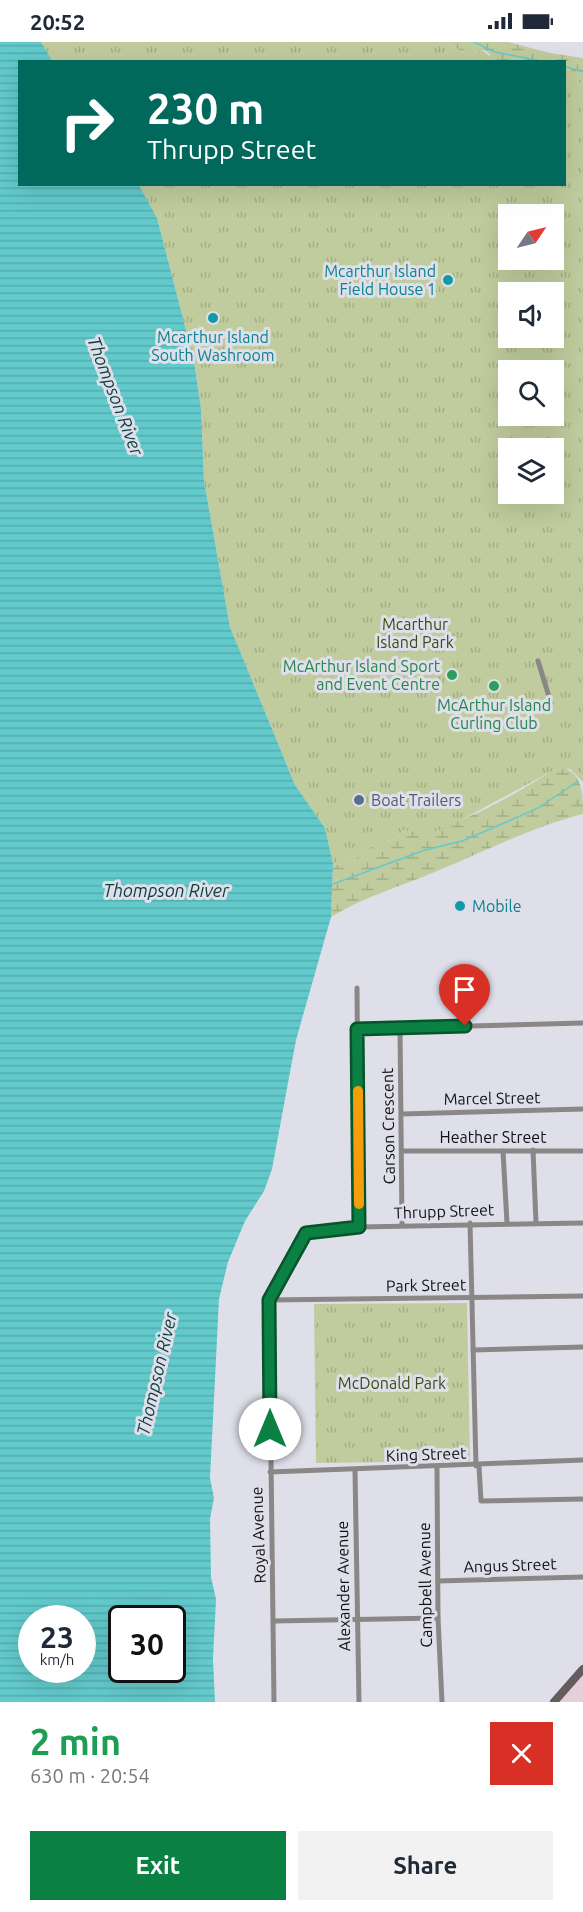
<!DOCTYPE html>
<meta charset="utf-8">
<style>
:root{--surface:#fff;--page:#f2f2f3;--text:#1f2937;--muted:#747a83;--accent:#0b8043}
body{margin:0;font-family:Ubuntu,sans-serif;background:var(--page);color:var(--text);height:100vh;display:flex;flex-direction:column;font-size:22px;white-space:nowrap}
*{box-sizing:border-box;margin:0}
p{font-size:20px;color:var(--muted)}
.icon{flex:none;width:33px;height:33px;fill:none;stroke:currentColor;stroke-width:2;stroke-linecap:round;stroke-linejoin:round}
.map{position:relative;height:1660px;overflow:hidden}
.side{display:flex;flex-direction:column;background:var(--surface);flex:1}
.side>*{flex:none}
.top-card{position:absolute;left:18px;top:18px;width:548px;height:126px;border-radius:0px;box-shadow:0 6px 24px #0002;background:#00695c;color:#fff;overflow:hidden}
.needle{width:39px;rotate:55deg}
.fabs{position:absolute;left:498px;top:162px;display:grid;gap:12px}
.fabs a{display:grid;place-items:center;width:66px;height:66px;border-radius:0px;background:var(--surface);box-shadow:0 6px 24px #0002;font-size:30px}
.speed{position:absolute;left:18px;top:1563px;display:flex;gap:12px;font-size:30px;font-weight:700;text-align:center}
.speed>*{display:grid;place-content:center;width:78px;height:78px;border-radius:50%;background:var(--surface);box-shadow:0 6px 24px #0002;line-height:1}
.speed small{font-size:15px;font-weight:400}
.speed .limit{border:3px solid #111;border-radius:9px;background:#fff;color:#111}
.pin{position:absolute;display:grid;place-items:center;width:51px;height:51px;color:#fff;margin:-62px -26px;border-radius:50% 50% 50% 0;rotate:-45deg;box-shadow:0 0 6px #0007}
.pin .icon{rotate:45deg}
.me{position:absolute;width:66px;margin:-33px;rotate:0deg;stroke-linejoin:round;filter:drop-shadow(0 0 4px #0008)}
.turn{display:flex;align-items:center;gap:21px;height:126px;padding:0 30px;font-size:27px}
.turn .icon{width:78px;height:78px;stroke-width:2.5}
.turn b{display:block;font-size:42px;line-height:51px}
.round{display:grid;place-items:center;flex:none;width:63px;height:63px;border-radius:0px;background:var(--page)}
.head{display:flex;align-items:center;justify-content:space-between;height:102px;padding:0 30px}
h1{font-size:36px;font-weight:700;line-height:45px;color:#1e9e55}
.cta{display:flex;gap:12px;margin-top:auto;padding:12px 30px}
.cta a{flex:1;height:69px;border-radius:0px;background:var(--accent);color:#fff;font-size:24px;font-weight:700;line-height:69px;text-align:center}
.cta a+a{background:var(--page);color:var(--text)}
.status{display:flex;justify-content:space-between;align-items:center;height:42px;padding:0 30px;background:var(--surface);direction:ltr}
.status svg{height:16px;fill:currentColor}
.map>svg:first-child{display:block}
.commercial{fill:#e6cfda}
.wetland{fill:url(#wetland-marsh)}
.park{fill:url(#park-tufts);fill-rule:evenodd}
.water{fill:url(#water-rules);fill-rule:evenodd}
.lines{fill:none;stroke-linecap:round;stroke-linejoin:round}
.stream{stroke:#63cacc;stroke-width:1.5}
.street{stroke:#8c8787;stroke-width:5}
.secondary{stroke:#645c5d;stroke-width:8}
.route-casing{stroke:#07532c;stroke-width:15}
.route{stroke:#0b8043;stroke-width:10}
.slow{stroke:#f59e0b;stroke-width:10}
.culture-dot{fill:#0f9aa8;stroke:#dedfe9;stroke-width:2}
.leisure-dot{fill:#2e9e5b;stroke:#dedfe9;stroke-width:2}
.service-dot{fill:#5c6f8a;stroke:#dedfe9;stroke-width:2}
.labels{text-anchor:middle;stroke-width:6;stroke-linejoin:round;paint-order:stroke}
.culture-label{font-size:16px;fill:#0d838f;stroke:#dedfe9;text-anchor:end}
.park-label{font-size:16px;fill:#3f4915;stroke:#dedfe9}
.leisure-label{font-size:16px;fill:#27864d;stroke:#dedfe9;text-anchor:end}
.service-label{font-size:16px;fill:#4e5e75;stroke:#dedfe9;text-anchor:start}
.street-label{font-size:16px;fill:#101114;stroke:#dedfe9}
.water-label{font-size:18px;font-style:italic;fill:#0c3e3f;stroke:#dedfe9}
</style>
<div class="status"><b>20:52</b><svg viewBox="0 0 49 12"><path d="M0 12V9h3v3zM5 12V6h3v6zM10 12V3h3v9zM15 12V0h3v12zM26 1h20v11H26zM47 4h2v5h-2z"/></svg></div>
<div class="map">
<svg width="583" height="1660" viewBox="0 0 583 1660">
<defs>
<pattern id="wetland-marsh" width="20" height="14" patternUnits="userSpaceOnUse" patternTransform="scale(1.5)"><rect width="20" height="14" fill="#c0cc9d"/><path d="M1 5h8M5 5V1M11 12h8M15 12V8" fill="none" stroke="#a4ae86"/></pattern>
<pattern id="park-tufts" width="24" height="20" patternUnits="userSpaceOnUse" patternTransform="scale(1.5)"><rect width="24" height="20" fill="#c0cc9d"/><path d="M3 7l-1-3M5 7V3M7 7l1-3M15 17l-1-3M17 17v-4M19 17l1-3" fill="none" stroke="#a4ae86"/></pattern>
<pattern id="water-rules" width="6" height="5" patternUnits="userSpaceOnUse" patternTransform="scale(1.5)"><rect width="6" height="5" fill="#63cacc"/><path d="M0 2.5h6" fill="none" stroke="#55acae"/></pattern>
</defs>
<rect width="100%" height="100%" fill="#dedfe9"/>
<!-- commercial -->
<polygon class="commercial" points="583,1627 583,1660 554,1660"/>
<!-- wetland -->
<g class="wetland">
<polygon points="446,0 508,0 550,11 583,16 583,40 578,37 564,37 564,20 491,19 490,12 483,7 469,14"/>
<path d="M564 726C583 733 583 752 583 772 531 785 486 809 437 829 402 844 363 855 331 875L333 822 344 823 355 818 363 808 398 795 403 788C446 796 517 750 554 728Z"/>
</g>
<!-- park -->
<g class="park">
<polygon points="41,0 446,0 469,14 482,8 492,16 491,20 52,20"/>
<path d="M564 37H578L583 40V740L570 727 554 728 450 784 428 792 403 788 398 795 363 808 355 818 344 823 333 822 325 786 295 743 230 585 204 439 201 367 194 319 157 176 139 143 564 142ZM508 172H554V218H508ZM508 250H554V296H508ZM508 328H554V374H508ZM508 406H554V452H508Z"/>
<polygon points="467,1261 470,1419 316,1421 314,1262"/>
</g>
<!-- water -->
<path class="water" d="M0 0H41L52 19 20 20V142L139 143 157 176 194 319 201 367 204 439 230 585 295 743 325 786 333 822 331 875 296 998 272 1127 264 1149 245 1179 228 1220 219 1257 210 1436 214 1456 210 1477 211 1535 216 1557 213 1617 215 1660H0ZM32 1576H82V1628H32ZM122 1576H172V1628H122Z"/>
<g class="lines">
<!-- stream -->
<g class="stream">
<polyline points="474,0 495,10 545,20"/>
<polyline points="564,24 583,30"/>
<polyline points="333,842 425,808 462,799 495,785 538,766 577,740"/>
</g>
<!-- street -->
<g class="street">
<polyline points="538,619 551,661"/>
<polyline points="357,946 359,1185"/>
<polyline points="400,985 402,1183"/>
<polyline points="357,987 583,981"/>
<polyline points="402,1072 583,1067"/>
<polyline points="533,1108 536,1181"/>
<polyline points="403,1109 583,1109"/>
<polyline points="503,1109 507,1181"/>
<polyline points="470,1181 476,1424"/>
<polyline points="269,1258 583,1254"/>
<polyline points="473,1308 583,1305"/>
<polyline points="479,1424 481,1459 583,1457"/>
<polyline points="437,1426 438,1576 442,1660"/>
<polyline points="355,1428 359,1660"/>
<polyline points="270,1430 583,1418"/>
<polyline points="438,1539 583,1535"/>
<polyline points="274,1579 438,1576"/>
<polyline points="274,1660 269,1258 306,1191 359,1185 583,1181"/>
</g>
<!-- secondary -->
<polyline class="secondary" points="554,1660 583,1627"/>
</g>
<g class="lines">
<!-- route casing -->
<g class="route-casing">
<polyline id="route" points="270,1387 269,1258 306,1191 359,1185 357,987 465,984"/>
</g>
<!-- route -->
<use href="#route" class="route"/>
<!-- slow -->
<polyline class="slow" points="358,1049 359,1162"/>
</g>
<!-- markers -->
<g class="culture-dot">
<circle cx="448" cy="238" r="6"/>
<circle cx="213" cy="276" r="6"/>
<circle cx="460" cy="864" r="6"/>
</g>
<g class="leisure-dot">
<circle cx="452" cy="633" r="6"/>
<circle cx="494" cy="644" r="6"/>
</g>
<circle class="service-dot" cx="359" cy="758" r="6"/>
<g class="labels">
<!-- culture labels -->
<g class="culture-label">
<text x="436" y="235">Mcarthur Island<tspan x="436" dy="18">Field House 1</tspan></text>
<text x="213" y="301" text-anchor="middle">Mcarthur Island<tspan x="213" dy="18">South Washroom</tspan></text>
<text x="472" y="870" text-anchor="start">Mobile</text>
</g>
<!-- park labels -->
<g class="park-label">
<text x="415" y="588">Mcarthur<tspan x="415" dy="18">Island Park</tspan></text>
<text x="392" y="1347">McDonald Park</text>
</g>
<!-- leisure labels -->
<g class="leisure-label">
<text x="440" y="630">McArthur Island Sport<tspan x="440" dy="18">and Event Centre</tspan></text>
<text x="494" y="669" text-anchor="middle">McArthur Island<tspan x="494" dy="18">Curling Club</tspan></text>
</g>
<!-- service labels -->
<g class="service-label">
<text x="371" y="764">Boat Trailers</text>
</g>
<!-- street labels -->
<g class="street-label">
<text transform="translate(492 1056) rotate(-1)" y="6">Marcel Street</text>
<text transform="translate(388 1084) rotate(-91)" y="6">Carson Crescent</text>
<text x="493" y="1101">Heather Street</text>
<text transform="translate(444 1169) rotate(-2)" y="6">Thrupp Street</text>
<text transform="translate(426 1243) rotate(-1)" y="6">Park Street</text>
<text transform="translate(426 1412) rotate(-2)" y="6">King Street</text>
<text transform="translate(258 1493) rotate(-92)" y="6">Royal Avenue</text>
<text transform="translate(510 1523) rotate(-2)" y="6">Angus Street</text>
<text transform="translate(425 1543) rotate(-91)" y="6">Campbell Avenue</text>
<text transform="translate(343 1544) rotate(-91)" y="6">Alexander Avenue</text>
</g>
<!-- water labels -->
<g class="water-label">
<text transform="translate(115 354) rotate(69)" y="6">Thompson River</text>
<text x="166" y="855">Thompson River</text>
<text transform="translate(157 1332) rotate(-77)" y="6">Thompson River</text>
</g>
</g>
</svg>
<div class="fabs">
<a><svg class="needle" viewBox="-14 -14 28 28"><path d="M0-13l5 13h-10z" fill="#e53935"/><path d="M0 13l5-13h-10z" fill="#747a83"/></svg></a>
<a><svg class="icon" aria-label="sound" viewBox="0 0 24 24"><path d="M4 9h4l5-4v14l-5-4H4zM17 9q2 3 0 6"/></svg></a>
<a><svg class="icon" aria-label="search" viewBox="0 0 24 24"><circle cx="10" cy="10" r="6"/><path d="M15 15l6 6"/></svg></a>
<a><svg class="icon" aria-label="layers" viewBox="0 0 24 24"><path d="M12 4l9 5-9 5-9-5zM3 14l9 5 9-5"/></svg></a>
</div>
<div class="speed"><div>23<small>km/h</small></div><div class="limit">30</div></div>
<div class="pin" style="left:465px;top:984px;background:#d93025"><svg class="icon" aria-label="arrive" viewBox="0 0 24 24"><path d="M6 21V4h12l-3 4 3 4H6"/></svg></div>
<svg class="me" style="left:270px;top:1387px" viewBox="-20 -20 40 40"><circle r="19" fill="#fff"/><path d="M0-13L10 11 0 6-10 11z" fill="#0b8043"/></svg>
<div class="top-card">
<div class="turn"><svg class="icon" aria-label="right" viewBox="0 0 24 24"><path d="M7 20v-9h11M14 6l5 5-5 5"/></svg><div><b>230 m</b>Thrupp Street</div></div>
</div>
</div>
<section class="side">
<div class="head"><div><h1>2 min</h1><p>630 m · 20:54</p></div><a class="round" style="background:#d93025;color:#fff"><svg class="icon" aria-label="close" viewBox="0 0 24 24"><path d="M6 6l12 12M18 6L6 18"/></svg></a></div>
<div class="cta"><a>Exit</a><a>Share</a></div>
</section>
